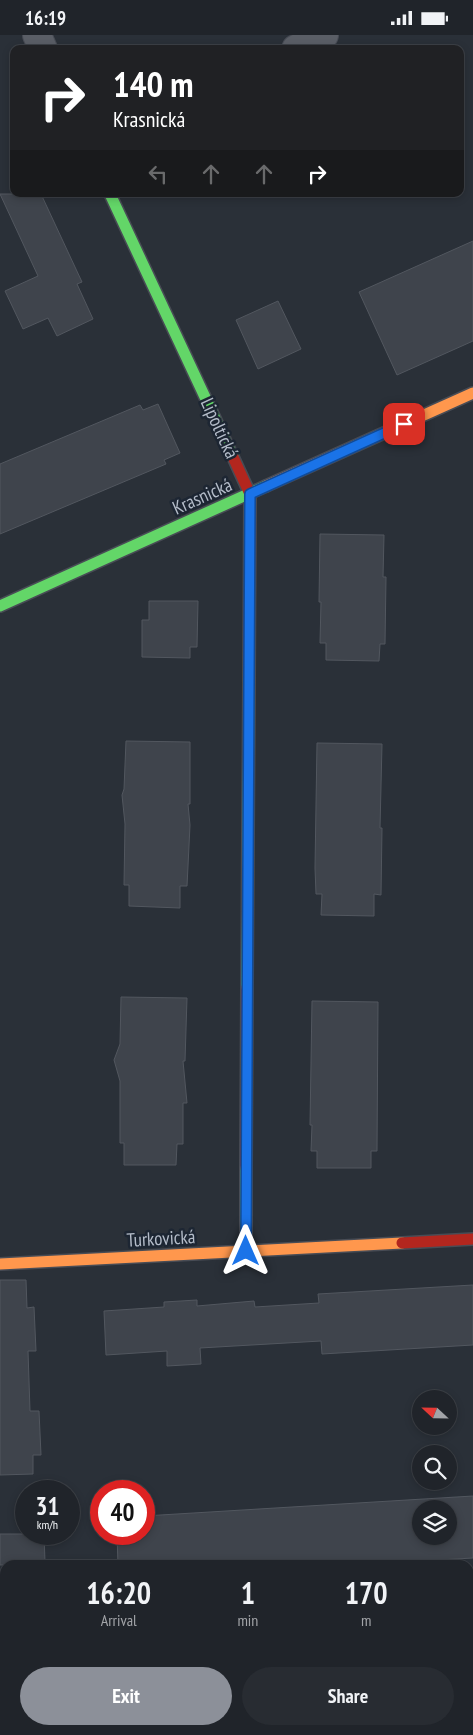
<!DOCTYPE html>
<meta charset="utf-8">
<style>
:root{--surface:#20242a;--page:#282c32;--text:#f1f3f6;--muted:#a2a4a8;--line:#3d4147;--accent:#8c9099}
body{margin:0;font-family:"PT Sans Narrow",sans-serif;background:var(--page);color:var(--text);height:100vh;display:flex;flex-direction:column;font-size:19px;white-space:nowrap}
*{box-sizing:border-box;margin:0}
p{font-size:16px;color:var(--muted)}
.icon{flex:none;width:28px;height:28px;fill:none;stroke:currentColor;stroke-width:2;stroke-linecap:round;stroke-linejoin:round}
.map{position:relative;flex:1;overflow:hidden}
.drawer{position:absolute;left:0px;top:1525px;width:474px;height:175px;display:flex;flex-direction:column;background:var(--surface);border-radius:15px 15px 0 0;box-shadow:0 2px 8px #0003,0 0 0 1px var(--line)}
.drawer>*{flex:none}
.guide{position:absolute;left:10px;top:10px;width:454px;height:152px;border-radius:10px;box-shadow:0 2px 8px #0003,0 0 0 1px var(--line);background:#202124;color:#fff;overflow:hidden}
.needle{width:32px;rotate:292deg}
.controls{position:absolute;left:412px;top:1355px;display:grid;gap:10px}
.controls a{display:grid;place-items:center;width:45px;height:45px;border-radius:50%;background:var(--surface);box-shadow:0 2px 8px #0003,0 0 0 1px var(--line);font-size:25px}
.speed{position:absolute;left:15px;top:1445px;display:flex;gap:10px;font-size:25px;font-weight:700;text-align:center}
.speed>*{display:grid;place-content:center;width:65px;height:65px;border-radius:50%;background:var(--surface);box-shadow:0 2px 8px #0003,0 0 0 1px var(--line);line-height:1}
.speed small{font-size:12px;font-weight:400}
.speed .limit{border:8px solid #d22;background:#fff;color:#111}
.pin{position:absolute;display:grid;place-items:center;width:42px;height:42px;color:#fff;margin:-21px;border-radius:10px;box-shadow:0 2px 8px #0006}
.me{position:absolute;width:55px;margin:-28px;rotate:0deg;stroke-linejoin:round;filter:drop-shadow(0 0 4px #0008)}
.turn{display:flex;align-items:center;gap:18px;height:105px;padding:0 20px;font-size:22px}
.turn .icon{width:65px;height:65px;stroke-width:2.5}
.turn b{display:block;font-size:35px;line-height:42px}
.lanes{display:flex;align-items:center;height:48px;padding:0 20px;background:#0003;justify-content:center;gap:25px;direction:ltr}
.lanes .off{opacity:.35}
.eta{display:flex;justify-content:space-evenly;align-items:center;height:85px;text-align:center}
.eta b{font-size:30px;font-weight:600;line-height:35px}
.primary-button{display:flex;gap:10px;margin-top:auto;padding:10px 20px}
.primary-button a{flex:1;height:58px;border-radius:30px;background:var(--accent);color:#fff;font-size:20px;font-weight:600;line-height:58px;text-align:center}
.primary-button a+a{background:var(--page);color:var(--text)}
.status{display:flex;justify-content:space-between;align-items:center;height:35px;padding:0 25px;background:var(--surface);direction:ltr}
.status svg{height:14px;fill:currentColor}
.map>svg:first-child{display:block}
.building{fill:#3f444c;stroke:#52575f;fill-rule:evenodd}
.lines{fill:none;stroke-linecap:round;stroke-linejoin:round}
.street-casing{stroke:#484c55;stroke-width:30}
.fast-casing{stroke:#484c55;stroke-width:14}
.slow-casing{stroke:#484c55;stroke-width:14}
.jam-casing{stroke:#484c55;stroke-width:14}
.street{stroke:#5a5e66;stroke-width:28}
.fast{stroke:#63d668;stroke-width:11}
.slow{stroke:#ff974d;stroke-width:11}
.jam{stroke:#b3261e;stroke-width:11}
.route-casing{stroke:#114b97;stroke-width:12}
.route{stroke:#1a73e8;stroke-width:9}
.labels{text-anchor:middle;stroke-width:5;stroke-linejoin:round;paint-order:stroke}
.street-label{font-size:19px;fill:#b4bcc9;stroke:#1d2633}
</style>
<div class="status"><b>16:19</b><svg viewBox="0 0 49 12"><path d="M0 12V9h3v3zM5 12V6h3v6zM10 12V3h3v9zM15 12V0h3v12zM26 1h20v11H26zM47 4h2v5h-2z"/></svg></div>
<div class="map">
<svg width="473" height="1700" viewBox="0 0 473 1700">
<rect width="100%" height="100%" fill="#2a3038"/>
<!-- building -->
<g class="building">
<polygon points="0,159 41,159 82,247 77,249 93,284 57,301 48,283 23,294 5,256 38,241"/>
<polygon points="473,206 473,306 397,340 359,257"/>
<polygon points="278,266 301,314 258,334 236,285"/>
<polygon points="158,369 180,418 164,425 166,429 0,499 0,429 140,370 143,375"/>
<polygon points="320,499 384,500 383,542 386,542 385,609 380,609 379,626 326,625 326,608 320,608 321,567 319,567"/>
<polygon points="149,566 198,566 197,612 190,612 190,623 142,622 142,585 149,585"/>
<polygon points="126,706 190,707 190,769 188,769 190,790 188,831 187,851 180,851 180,873 129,871 129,850 124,850 125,789 122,760 124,754"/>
<polygon points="317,708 382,709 380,793 382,793 381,860 374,859 374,881 321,880 322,859 316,859 315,833"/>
<polygon points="121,962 187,963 185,1026 183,1026 187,1068 183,1068 183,1109 177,1109 176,1130 124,1130 124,1108 120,1108 120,1046 114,1025 120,1009"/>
<polygon points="312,966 378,967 377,1116 371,1116 371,1133 317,1133 317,1116 311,1116 312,1090 310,1090"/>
<polygon points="0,1245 26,1245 27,1273 34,1272 36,1316 28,1316 30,1376 39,1376 41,1420 33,1420 33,1439 0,1440"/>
<polygon points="473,1250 473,1310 322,1319 321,1306 200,1313 201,1329 167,1331 167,1316 106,1320 104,1276 164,1272 164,1267 197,1265 197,1271 254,1266 255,1272 319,1268 318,1259"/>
<path d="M473 1461V1523L353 1530H118L117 1499H144V1481ZM421 1474H449V1501H421Z"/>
<polygon points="0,1499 44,1499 45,1527 37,1527 37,1530 0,1530"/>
</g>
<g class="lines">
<!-- street casing -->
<g class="street-casing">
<g id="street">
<polyline points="37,0 43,14"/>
<polyline points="296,14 324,0"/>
<polyline points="469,1566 473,1566"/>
<polyline points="0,1595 5,1595"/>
</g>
</g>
<!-- fast casing -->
<g class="fast-casing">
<g id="fast">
<polyline points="110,159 233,422"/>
<polyline points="0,571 266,451"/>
<polyline points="247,952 249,646"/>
<polyline points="246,1215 246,1133"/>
</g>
</g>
<!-- slow casing -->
<g class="slow-casing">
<g id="slow">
<polyline points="266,451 473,358"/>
<polyline points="0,1229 402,1208"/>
</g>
</g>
<!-- jam casing -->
<g class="jam-casing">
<g id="jam">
<polyline points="233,422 250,459 249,646"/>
<polyline points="246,1133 247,952"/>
<polyline points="402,1208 473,1204"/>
</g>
</g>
<!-- street -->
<use href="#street" class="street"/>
<!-- fast -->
<use href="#fast" class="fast"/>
<!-- slow -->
<use href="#slow" class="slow"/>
<!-- jam -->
<use href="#jam" class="jam"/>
</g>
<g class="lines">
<!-- route casing -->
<g class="route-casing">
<polyline id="route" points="246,1216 250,459 404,389"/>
</g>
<!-- route -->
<use href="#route" class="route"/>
</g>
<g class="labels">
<!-- street labels -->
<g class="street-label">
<text transform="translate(220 393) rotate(65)" y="7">Lipoltická</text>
<text transform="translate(202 461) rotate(-24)" y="7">Krasnická</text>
<text transform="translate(161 1203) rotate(-3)" y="7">Turkovická</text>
</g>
</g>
</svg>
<div class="controls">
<a><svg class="needle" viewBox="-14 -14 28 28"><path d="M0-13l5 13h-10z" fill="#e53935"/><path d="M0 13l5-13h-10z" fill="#a2a4a8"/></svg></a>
<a><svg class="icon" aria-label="search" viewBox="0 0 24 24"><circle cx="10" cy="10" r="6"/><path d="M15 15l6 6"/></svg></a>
<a><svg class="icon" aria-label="layers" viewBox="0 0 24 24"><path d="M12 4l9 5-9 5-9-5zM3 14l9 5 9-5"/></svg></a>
</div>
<div class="speed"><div>31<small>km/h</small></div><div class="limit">40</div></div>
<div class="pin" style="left:404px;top:389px;background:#d93025"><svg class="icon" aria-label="arrive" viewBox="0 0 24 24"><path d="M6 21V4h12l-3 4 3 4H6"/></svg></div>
<svg class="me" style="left:246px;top:1216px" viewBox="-20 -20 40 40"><path d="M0-17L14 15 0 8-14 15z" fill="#1a73e8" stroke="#fff" stroke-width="4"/></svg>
<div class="guide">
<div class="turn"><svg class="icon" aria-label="right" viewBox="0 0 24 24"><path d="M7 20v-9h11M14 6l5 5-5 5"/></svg><div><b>140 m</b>Krasnická</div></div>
<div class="lanes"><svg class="icon off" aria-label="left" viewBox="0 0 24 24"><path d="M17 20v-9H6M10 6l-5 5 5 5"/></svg><svg class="icon off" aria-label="ahead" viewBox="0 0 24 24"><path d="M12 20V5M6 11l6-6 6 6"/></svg><svg class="icon off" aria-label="ahead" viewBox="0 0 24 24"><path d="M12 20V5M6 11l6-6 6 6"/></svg><svg class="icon" aria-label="right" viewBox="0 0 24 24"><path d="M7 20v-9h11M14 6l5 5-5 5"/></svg></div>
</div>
<section class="drawer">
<div class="eta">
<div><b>16:20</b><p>Arrival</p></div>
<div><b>1</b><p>min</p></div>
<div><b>170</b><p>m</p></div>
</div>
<div class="primary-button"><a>Exit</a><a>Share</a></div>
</section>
</div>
